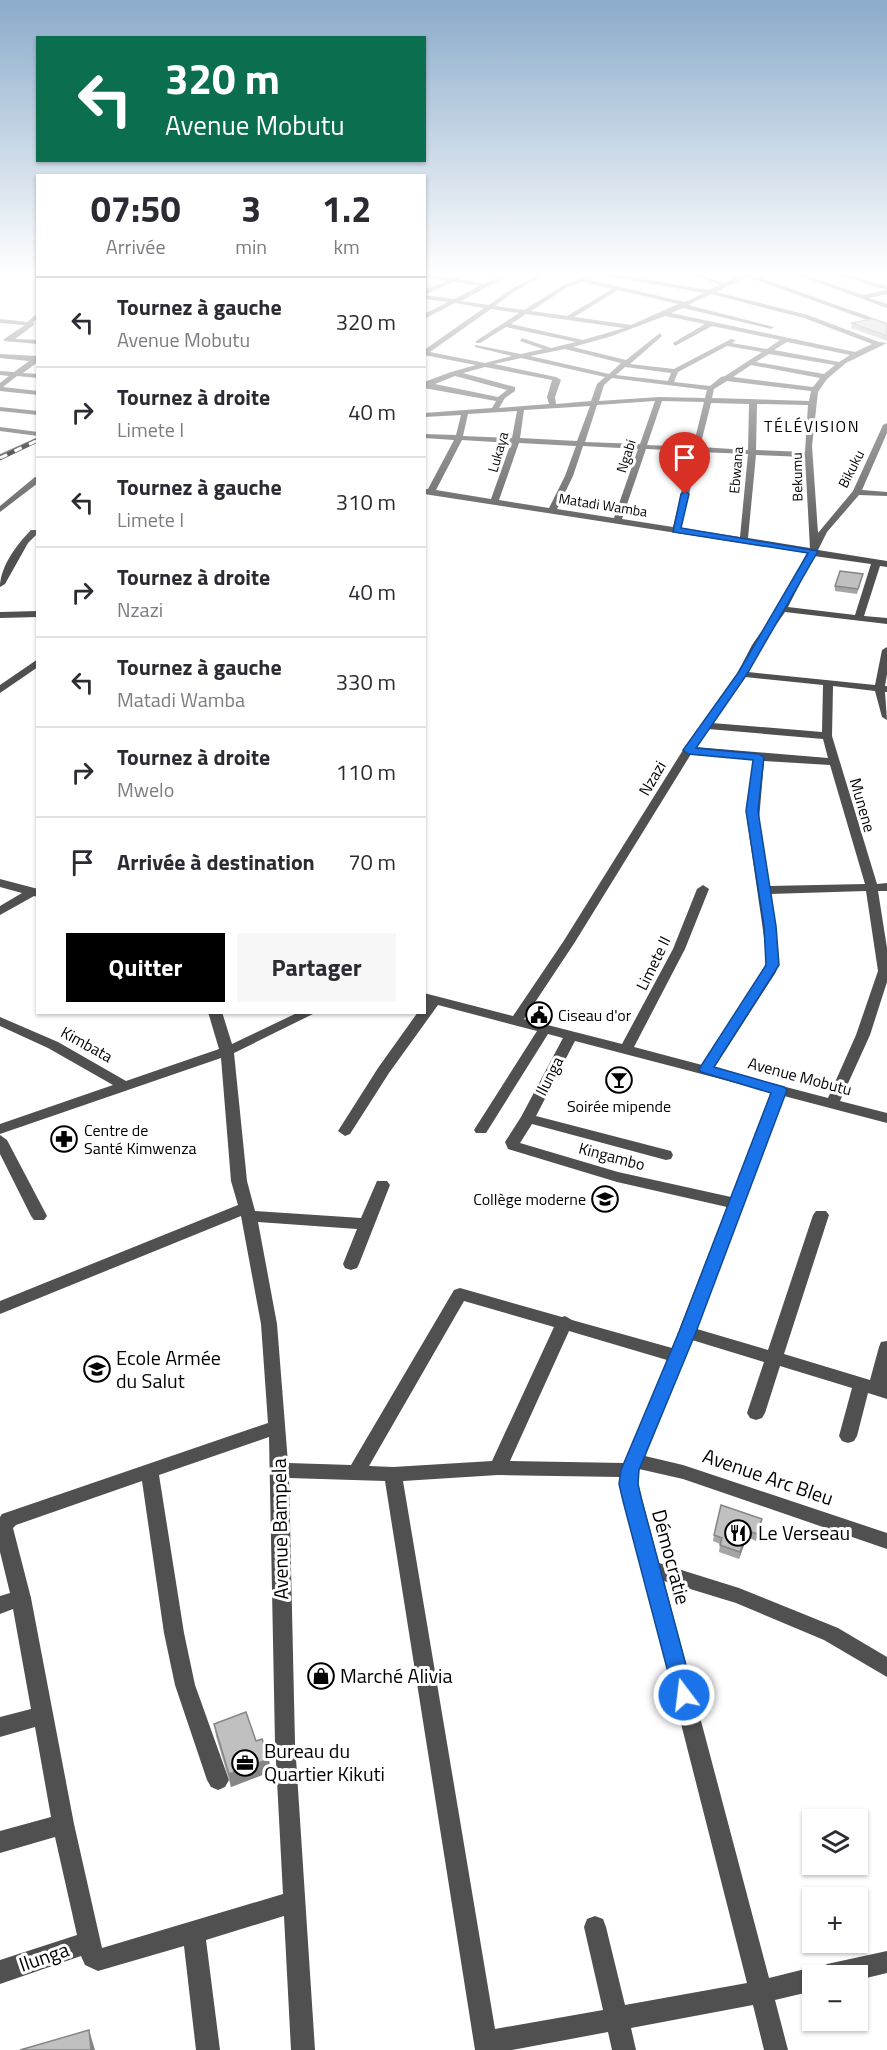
<!DOCTYPE html>
<html lang="fr">
<meta charset="utf-8">
<style>
:root{--surface:#fff;--page:#f7f7f7;--text:#2b2b33;--muted:#7c7c81;--line:#e1e1e2;--accent:#000}
body{margin:0;font-family:"Titillium Web",sans-serif;background:var(--page);color:var(--text);height:100vh;display:flex;flex-direction:column;font-size:22px;white-space:nowrap}
*{box-sizing:border-box;margin:0}
p{font-size:20px;color:var(--muted)}
.icon{flex:none;width:33px;height:33px;fill:none;stroke:currentColor;stroke-width:2;stroke-linecap:round;stroke-linejoin:round}
.map{position:relative;flex:1;overflow:hidden}
.panel{position:absolute;left:36px;top:174px;width:390px;height:840px;display:flex;flex-direction:column;background:var(--surface);border-radius:0px;box-shadow:0 2px 4px #0004}
.panel>*{flex:none}
.banner{position:absolute;left:36px;top:36px;width:390px;height:126px;border-radius:0px;box-shadow:0 2px 4px #0004;background:#0b6e4f;color:#fff;overflow:hidden}
.fabs{position:absolute;left:802px;top:1809px;display:grid;gap:12px}
.fabs a{display:grid;place-items:center;width:66px;height:66px;border-radius:0px;background:var(--surface);box-shadow:0 2px 4px #0004;font-size:30px}
.pin{position:absolute;display:grid;place-items:center;width:51px;height:51px;color:#fff;margin:-62px -26px;border-radius:50% 50% 50% 0;rotate:-45deg;box-shadow:0 0 6px #0007}
.pin .icon{rotate:45deg}
.me{position:absolute;width:66px;margin:-33px;rotate:345deg;stroke-linejoin:round;filter:drop-shadow(0 0 4px #0008)}
.turn{display:flex;align-items:center;gap:21px;height:126px;padding:0 30px;font-size:27px}
.turn .icon{width:78px;height:78px;stroke-width:2.5}
.turn b{display:block;font-size:42px;line-height:51px}
.eta{display:flex;justify-content:space-evenly;align-items:center;height:102px;text-align:center}
.eta b{font-size:36px;font-weight:700;line-height:42px}
.cta{display:flex;gap:12px;margin-top:auto;padding:12px 30px}
.cta a{flex:1;height:69px;border-radius:0px;background:var(--accent);color:#fff;font-size:24px;font-weight:700;line-height:69px;text-align:center}
.cta a+a{background:var(--page);color:var(--text)}
ul{padding:0;list-style:none}
li{display:flex;align-items:center;gap:18px;height:90px;padding:0 30px;border-top:2px solid var(--line)}
li div{flex:1}
li b{display:block;font-size:22px}
li em{font-style:normal}
.map>svg:first-child{display:block}
.lines{fill:none;stroke-linecap:round;stroke-linejoin:round}
.minor{fill:#505050;fill-rule:evenodd}
.rail-casing{stroke:#000;stroke-width:4.5}
.rail{stroke:#fff;stroke-width:3;stroke-dasharray:8;stroke-linecap:butt}
.wall{fill:#a5a5a5}
.shaded-wall{fill:#868686}
.building{fill:#c0c0c0;stroke:#868686;stroke-width:1.5}
.route{fill:#1a73e8;stroke:#114b97;stroke-width:1.5}
.labels{text-anchor:middle;stroke-width:6;stroke-linejoin:round;paint-order:stroke}
.far-street-label{font-size:14px;fill:#000;stroke:#fff}
.far-quarter-label{font-size:16px;letter-spacing:1.5px;fill:#000;stroke:#fff}
.street-label{font-size:16px;fill:#000;stroke:#fff}
.poi-label{font-size:16px;fill:#000;stroke:#fff;text-anchor:start}
.near-poi-label{font-size:20px;fill:#000;stroke:#fff;text-anchor:start}
.near-street-label{font-size:20px;fill:#000;stroke:#fff}
</style>
<div class="map">
<svg width="887" height="2050" viewBox="0 0 887 2050">
<rect width="100%" height="100%" fill="#fff"/>
<g class="lines">
<!-- minor -->
<g class="minor">
<path d="M469 271H476L459 279 484 284 510 271H517L461 301 489 305 511 289 546 271H553L515 291 495 306 524 310 562 286 582 278 685 302 704 293 578 271 619 275 709 290 720 285 685 271H692L724 283 742 275V273L759 271 752 275 887 323V327L747 277 716 292 808 315 879 342 887 343 846 363 827 379 818 392 812 446 818 533 853 491 883 425 887 423V433L862 490 887 492V496L859 495 827 532 818 550 887 561V567L880 566 864 616 887 618V624L785 612 762 645 748 672 875 685 882 650 887 647V674L885 686H887V692H885L887 720 882 717 875 691 833 686 832 736 877 884 887 883V891H878L887 948V982L870 1035 840 1101 887 1113V1123L784 1096 697 1329 768 1350 813 1215 816 1211H826L829 1215 784 1354 870 1380 879 1347 881 1342 887 1341V1399L868 1393 857 1436 854 1441 848 1443 842 1441 839 1436 852 1388 780 1366 765 1413 762 1418 756 1420 750 1418 747 1413 764 1362 692 1340 645 1456 683 1465 887 1533V1549L683 1479 639 1469 638 1484 659 1563 739 1588 838 1628 887 1657V1677L824 1640 736 1603 664 1581 769 1978 813 1967 818 1970 827 1964 887 1951V1973L858 1980V1976H813V1991L775 2000 788 2050H764L753 2005 631 2028 636 2050H612L608 2032 512 2050H475L385 1481 289 1478 295 1743 315 2050H291L284 1916 206 1940 220 2050H196L184 1946 98 1971 85 1965 81 1956 0 1984V1960L77 1935 55 1837 0 1853V1831L51 1817 35 1727 0 1737V1717L31 1709 13 1609 0 1614V1596L10 1593 0 1552V1517L2 1514 268 1423 261 1324 241 1216 0 1314V1301L238 1205 231 1181 221 1058 0 1134V1124L113 1085 48 1048 0 1026V1017L58 1042 126 1081 219 1049 208 1012H222L232 1044 299 1012H317L234 1053 247 1181 255 1211 361 1218 377 1181H387L390 1185 359 1264 357 1268 351 1270 345 1268 343 1264 357 1229 258 1222 277 1324 288 1463 351 1465 454 1290 460 1288 562 1317 565 1316 572 1320 672 1348 727 1207 617 1182 508 1149 505 1142 521 1117 563 1038 548 1034 486 1133H476L474 1130 537 1031 438 1005 389 1073 350 1134 345 1136 338 1131 378 1068 418 1012H424L426 1002 424 993 513 1016 563 942 683 750 737 674 752 645 777 609 807 553 424 494V489H428L454 440 424 438V434L456 435 461 415 424 417V413L492 408 496 401 424 388V382L451 372 476 365 424 355V350L484 308 455 303 424 319V314L448 302 424 299V295L454 299 479 286 454 282 424 295V290L446 281 424 277V273L452 278ZM582 282 612 289 567 316 531 311 566 288ZM618 290 678 304 631 325 574 317ZM711 294 804 318 872 344 855 352 671 313 683 308 771 329 774 327 688 305ZM491 309 519 313 476 341V343H480L506 327 576 342 551 348 522 338 520 341 543 349 521 354 475 345V347L512 356 485 363 430 352ZM526 314 624 328 583 340 511 324ZM665 316 705 324 673 343 675 346 712 326 780 340 767 349 732 343 736 340 731 339 674 369 630 364 662 336 660 333 626 360 573 347 612 336ZM787 342 850 355 839 362 774 350ZM727 346 762 352 725 376 721 377 710 386 674 382 678 372ZM565 349 621 363 609 374 530 356ZM769 354 835 365 824 374 756 362ZM521 358 605 377 597 384 591 401 556 404 555 397 561 380 556 377 494 364ZM751 365 820 378 813 387 733 377ZM485 367 552 380 547 397 549 404 499 408 505 398 515 391V387L463 373ZM625 367 671 373 668 381 616 375ZM455 376 507 390 498 397 435 384ZM612 378 707 390 705 398 659 397 599 401 604 385ZM727 381 811 391 809 401 712 398 714 389ZM655 401 640 444 585 442 597 405ZM662 401 704 402 693 447 647 445ZM711 403 749 404 748 450 700 447ZM757 404 808 405 805 452 756 450ZM590 406 577 441 520 438 524 410ZM517 411 512 438 463 436 468 414ZM462 440 511 443 491 499 436 490ZM519 443 576 446 565 476 549 508 499 500ZM583 446 638 449 614 518 557 509 573 476ZM646 449 691 451 673 527 622 519ZM699 452 748 454 740 537 681 528ZM756 455 805 457 810 548 748 538ZM814 556 871 564 855 615 788 607ZM745 677 823 685 822 732 712 723ZM708 729 823 739 828 758 695 747ZM691 754 753 760 747 820 767 958 764 972 702 1065 634 1047 685 949 709 889 703 885 697 889 673 949 622 1044 524 1019 575 942ZM764 761 830 765 865 884 769 886 759 820ZM866 891 878 971 856 1035 828 1098 714 1068 776 972 779 958 770 894ZM575 1041 771 1092 731 1197 618 1172 520 1143 532 1124 666 1160 671 1159 673 1155 671 1151 536 1116ZM464 1301 554 1327 492 1461 393 1467 369 1466ZM569 1331 667 1360 624 1463 510 1461ZM269 1437 275 1743 283 1894 102 1948 74 1824 31 1598 13 1528 16 1525 142 1481 164 1633 175 1685 207 1780 211 1787 218 1790 225 1787 229 1780 195 1685 184 1633 159 1475ZM498 1475 620 1477V1484L747 1983 625 2005 606 1927 603 1919 595 1916 587 1919 584 1927 603 2010 495 2029 403 1481Z"/>
<polygon points="786,271 794,271 863,295 887,290 887,294 869,298 887,304 887,308"/>
<polygon points="823,271 831,271 887,286 887,290"/>
<polygon points="38,313 38,318 33,322 34,325 15,339 38,340 38,344 4,341 4,339 25,325 0,323 0,319 27,322"/>
<polygon points="0,354 38,356 38,362 23,373 38,374 38,378 17,376 3,387 38,391 38,395 0,391 0,383 9,376 0,375 0,371 14,372 29,361 0,358"/>
<polygon points="0,407 38,411 38,415 0,411"/>
<polygon points="0,427 38,432 38,436 0,431"/>
<polygon points="38,437 38,442 0,459 0,454"/>
<polygon points="35,477 38,477 38,483 0,512 0,506"/>
<path d="M31 530H37L38 533 28 543 5 584 0 587C0 567 17 544 31 530Z"/>
<polygon points="38,611 38,617 0,618 0,612"/>
<polygon points="38,659 38,667 0,693 0,685"/>
<polygon points="0,879 38,889 38,897 34,896 0,915 0,906 22,893 0,887"/>
<polygon points="0,1135 7,1140 47,1216 44,1220 34,1220 31,1216 0,1154"/>
</g>
<!-- rail casing -->
<g class="rail-casing">
<polyline id="rail" points="0,458 38,440"/>
</g>
<!-- rail -->
<use href="#rail" class="rail"/>
</g>
<!-- wall -->
<g class="wall">
<polygon points="852,323 887,324 887,341 851,328"/>
<polygon points="863,574 857,594 835,591 835,586"/>
<polygon points="761,1526 756,1541 747,1537 739,1559 719,1552 720,1544 713,1541 714,1535"/>
<polygon points="214,1724 256,1741 269,1759 270,1772 231,1787 216,1736"/>
</g>
<!-- shaded-wall -->
<g class="shaded-wall">
<polygon points="748,1531 747,1537 739,1559 740,1552"/>
<polygon points="269,1759 270,1772 231,1787 229,1774"/>
<polygon points="89,2030 95,2050 91,2050"/>
</g>
<!-- building -->
<g class="building">
<polygon points="873,319 887,324 887,336 852,323"/>
<polygon points="840,571 863,574 858,589 835,586"/>
<polygon points="721,1505 762,1519 757,1534 748,1531 740,1552 720,1545 722,1538 714,1535"/>
<polygon points="246,1712 256,1741 262,1739 269,1759 229,1774 214,1724"/>
<polygon points="89,2030 91,2050 20,2050"/>
</g>
<!-- sky -->
<linearGradient id="sky" x2="0" y2="1"><stop stop-color="#8aabca"/><stop offset="0.49" stop-color="#fff"/><stop offset="1" stop-color="#fff" stop-opacity="0"/></linearGradient>
<rect width="887" height="558" fill="url(#sky)"/>
<!-- route -->
<polygon class="route" points="685,491 689,494 681,528 818,551 747,674 696,748 759,754 764,757 758,811 776,926 779,965 714,1067 784,1087 787,1090 696,1332 639,1470 638,1484 642,1501 694,1695 691,1702 684,1704 677,1702 674,1695 623,1501 619,1484 621,1470 679,1332 771,1093 701,1072 699,1069 766,965 764,926 746,811 753,760 688,754 683,750 738,673 808,553 673,532 681,494"/>
<!-- icons -->
<defs>
<g id="civic-ring" transform="scale(1.35)"><circle r="9.5" fill="#fff" stroke="#000" stroke-width="1.5"/><path d="M-.6-6.5H3V-4.5H.6V-3L4-1V1h2V6H-6V1h2V-1L-.6-3ZM-1.2 2.5V6h2.4V2.5Z" fill="#000"/></g>
<g id="bar-ring" transform="scale(1.35)"><circle r="9.5" fill="#fff" stroke="#000" stroke-width="1.5"/><path d="M-6-5H6L.8 .8V4.5H3.5V6h-7V4.5H-.8V.8Z" fill="#000"/></g>
<g id="pharmacy-ring" transform="scale(1.35)"><circle r="9.5" fill="#fff" stroke="#000" stroke-width="1.5"/><path d="M-2-6h4v4h4v4h-4v4h-4v-4h-4v-4h4Z" fill="#000"/></g>
<g id="school-ring" transform="scale(1.35)"><circle r="9.5" fill="#fff" stroke="#000" stroke-width="1.5"/><path d="M0-5L7-2L0 1L-7-2ZM-4 1L0 2.5L4 1V4Q0 6-4 4Z" fill="#000"/></g>
<g id="restaurant-ring" transform="scale(1.35)"><circle r="9.5" fill="#fff" stroke="#000" stroke-width="1.5"/><path d="M-5-6h1v4h1v-4h1v4h1v-4h1v5L-1.5 .5V6h-2V.5L-5-1ZM5-6V6H3V1.5H1.5Q1.5-4 5-6Z" fill="#000"/></g>
<g id="shop-ring" transform="scale(1.35)"><circle r="9.5" fill="#fff" stroke="#000" stroke-width="1.5"/><path d="M-5-2.5h2.3a2.7 3.5 0 0 1 5.4 0H5L5.5 6h-11ZM-1.5-2.5h3a1.5 2.3 0 0 0-3 0Z" fill="#000"/></g>
<g id="office-ring" transform="scale(1.35)"><circle r="9.5" fill="#fff" stroke="#000" stroke-width="1.5"/><path d="M-6-3h4V-5.5h4V-3h4V5H-6ZM-1-4.5V-3h2v-1.5ZM-6 0V1H6V0Z" fill="#000"/></g>
</defs>
<g fill-rule="evenodd">
<use href="#civic-ring" x="539" y="1015"/>
<use href="#bar-ring" x="619" y="1080"/>
<use href="#pharmacy-ring" x="64" y="1139"/>
<use href="#school-ring" x="605" y="1199"/>
<use href="#school-ring" x="97" y="1369"/>
<use href="#restaurant-ring" x="738" y="1533"/>
<use href="#shop-ring" x="321" y="1676"/>
<use href="#office-ring" x="245" y="1763"/>
</g>
<g class="labels">
<!-- far-street labels -->
<g class="far-street-label">
<text transform="translate(498 452) rotate(-74)" y="5">Lukaya</text>
<text transform="translate(626 456) rotate(-72)" y="5">Ngabi</text>
<text transform="translate(851 469) rotate(-63)" y="5">Bikuku</text>
<text transform="translate(736 470) rotate(-85)" y="5">Ebwana</text>
<text transform="translate(797 477) rotate(-91)" y="5">Bekumu</text>
<text transform="translate(603 505) rotate(9)" y="5">Matadi Wamba</text>
</g>
<!-- far-quarter labels -->
<g class="far-quarter-label">
<text x="812" y="432">TÉLÉVISION</text>
</g>
<!-- street labels -->
<g class="street-label">
<text transform="translate(652 778) rotate(-59)" y="6">Nzazi</text>
<text transform="translate(863 805) rotate(74)" y="6">Munene</text>
<text transform="translate(653 963) rotate(-64)" y="6">Limete II</text>
<text transform="translate(87 1044) rotate(29)" y="6">Kimbata</text>
<text transform="translate(549 1076) rotate(-63)" y="6">Ilunga</text>
<text transform="translate(800 1076) rotate(15)" y="6">Avenue Mobutu</text>
<text transform="translate(612 1156) rotate(15)" y="6">Kingambo</text>
</g>
<!-- poi labels -->
<g class="poi-label">
<text x="558" y="1021">Ciseau d'or</text>
<text x="619" y="1112" text-anchor="middle">Soirée mipende</text>
<text x="84" y="1136">Centre de<tspan x="84" dy="18">Santé Kimwenza</tspan></text>
<text x="586" y="1205" text-anchor="end">Collège moderne</text>
</g>
<!-- near-poi labels -->
<g class="near-poi-label">
<text x="116" y="1365">Ecole Armée<tspan x="116" dy="23">du Salut</tspan></text>
<text x="758" y="1540">Le Verseau</text>
<text x="340" y="1683">Marché Alivia</text>
<text x="264" y="1758">Bureau du<tspan x="264" dy="23">Quartier Kikuti</tspan></text>
</g>
<!-- near-street labels -->
<g class="near-street-label">
<text transform="translate(768 1477) rotate(19)" y="7">Avenue Arc Bleu</text>
<text transform="translate(280 1529) rotate(-91)" y="7">Avenue Bampela</text>
<text transform="translate(671 1557) rotate(75)" y="7">Démocratie</text>
<text transform="translate(44 1957) rotate(-19)" y="7">Ilunga</text>
</g>
</g>
</svg>
<div class="fabs">
<a><svg class="icon" aria-label="layers" viewBox="0 0 24 24"><path d="M12 4l9 5-9 5-9-5zM3 14l9 5 9-5"/></svg></a>
<a>+</a>
<a>−</a>
</div>
<div class="pin" style="left:685px;top:494px;background:#d93025"><svg class="icon" aria-label="arrive" viewBox="0 0 24 24"><path d="M6 21V4h12l-3 4 3 4H6"/></svg></div>
<svg class="me" style="left:684px;top:1695px" viewBox="-20 -20 40 40"><circle r="17" fill="#1a73e8" stroke="#fff" stroke-width="3"/><path d="M0-11L8 9 0 5-8 9z" fill="#fff"/></svg>
<div class="banner">
<div class="turn"><svg class="icon" aria-label="left" viewBox="0 0 24 24"><path d="M17 20v-9H6M10 6l-5 5 5 5"/></svg><div><b>320 m</b>Avenue Mobutu</div></div>
</div>
<section class="panel">
<div class="eta">
<div><b>07:50</b><p>Arrivée</p></div>
<div><b>3</b><p>min</p></div>
<div><b>1.2</b><p>km</p></div>
</div>
<ul>
<li><svg class="icon" aria-label="left" viewBox="0 0 24 24"><path d="M17 20v-9H6M10 6l-5 5 5 5"/></svg><div><b>Tournez à gauche</b><p>Avenue Mobutu</p></div><em>320 m</em></li>
<li><svg class="icon" aria-label="right" viewBox="0 0 24 24"><path d="M7 20v-9h11M14 6l5 5-5 5"/></svg><div><b>Tournez à droite</b><p>Limete I</p></div><em>40 m</em></li>
<li><svg class="icon" aria-label="left" viewBox="0 0 24 24"><path d="M17 20v-9H6M10 6l-5 5 5 5"/></svg><div><b>Tournez à gauche</b><p>Limete I</p></div><em>310 m</em></li>
<li><svg class="icon" aria-label="right" viewBox="0 0 24 24"><path d="M7 20v-9h11M14 6l5 5-5 5"/></svg><div><b>Tournez à droite</b><p>Nzazi</p></div><em>40 m</em></li>
<li><svg class="icon" aria-label="left" viewBox="0 0 24 24"><path d="M17 20v-9H6M10 6l-5 5 5 5"/></svg><div><b>Tournez à gauche</b><p>Matadi Wamba</p></div><em>330 m</em></li>
<li><svg class="icon" aria-label="right" viewBox="0 0 24 24"><path d="M7 20v-9h11M14 6l5 5-5 5"/></svg><div><b>Tournez à droite</b><p>Mwelo</p></div><em>110 m</em></li>
<li><svg class="icon" aria-label="arrive" viewBox="0 0 24 24"><path d="M6 21V4h12l-3 4 3 4H6"/></svg><div><b>Arrivée à destination</b></div><em>70 m</em></li>
</ul>
<div class="cta"><a>Quitter</a><a>Partager</a></div>
</section>
</div>
